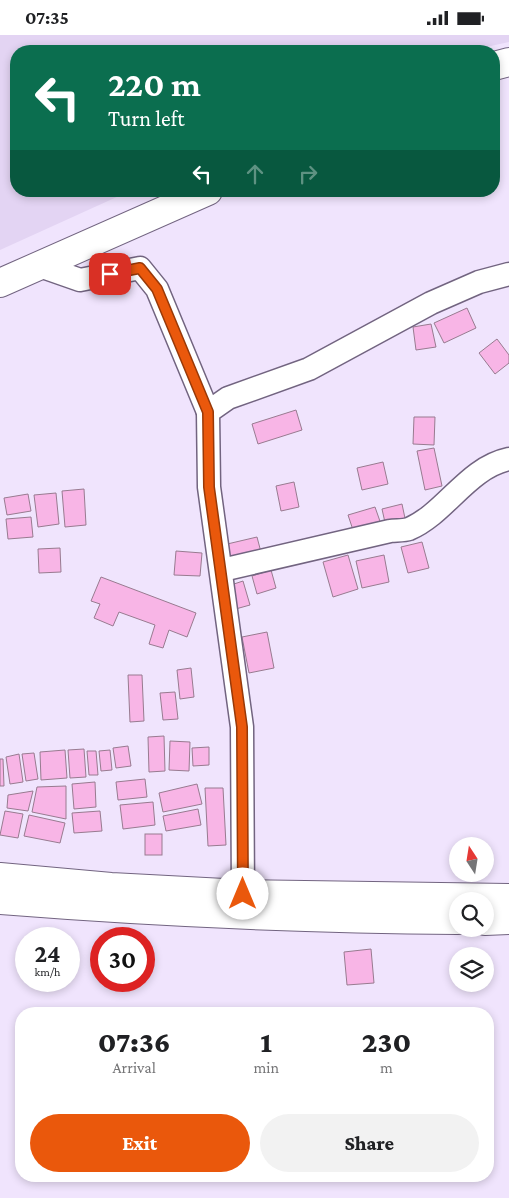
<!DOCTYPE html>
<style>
:root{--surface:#fff;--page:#f2f2f2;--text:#202124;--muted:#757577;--accent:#ea580c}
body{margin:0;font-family:"Crimson Pro",serif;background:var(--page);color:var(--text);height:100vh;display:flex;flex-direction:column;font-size:19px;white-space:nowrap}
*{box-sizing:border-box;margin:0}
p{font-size:16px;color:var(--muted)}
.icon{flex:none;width:28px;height:28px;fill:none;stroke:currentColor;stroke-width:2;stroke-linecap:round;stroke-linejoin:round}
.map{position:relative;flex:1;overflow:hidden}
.details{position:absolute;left:15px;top:972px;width:479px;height:175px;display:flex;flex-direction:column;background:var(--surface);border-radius:20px;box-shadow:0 2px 8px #0003}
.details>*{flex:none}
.hud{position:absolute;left:10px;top:10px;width:490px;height:152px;border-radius:20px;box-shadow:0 2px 8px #0003;background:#0b6e4f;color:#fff;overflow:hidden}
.needle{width:32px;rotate:348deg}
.fabs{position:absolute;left:449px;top:802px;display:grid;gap:10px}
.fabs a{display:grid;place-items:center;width:45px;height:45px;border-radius:50%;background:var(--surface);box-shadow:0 2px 8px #0003;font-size:25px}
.speed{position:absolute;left:15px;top:892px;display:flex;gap:10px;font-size:25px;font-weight:700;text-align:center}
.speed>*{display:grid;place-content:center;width:65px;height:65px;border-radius:50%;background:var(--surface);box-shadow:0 2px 8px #0003;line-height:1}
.speed small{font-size:12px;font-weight:400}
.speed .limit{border:8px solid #d22;background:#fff;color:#111}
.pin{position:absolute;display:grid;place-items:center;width:42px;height:42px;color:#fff;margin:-21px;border-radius:10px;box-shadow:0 2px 8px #0006}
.me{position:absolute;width:55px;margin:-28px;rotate:0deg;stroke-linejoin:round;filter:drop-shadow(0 0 4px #0008)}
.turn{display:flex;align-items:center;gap:18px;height:105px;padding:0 15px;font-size:22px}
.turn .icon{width:65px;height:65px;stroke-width:2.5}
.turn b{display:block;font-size:35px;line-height:42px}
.lanes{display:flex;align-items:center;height:48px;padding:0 15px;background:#0003;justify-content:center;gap:25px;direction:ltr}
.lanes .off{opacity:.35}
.eta{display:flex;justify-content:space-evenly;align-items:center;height:85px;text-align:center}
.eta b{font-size:30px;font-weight:800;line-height:35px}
.action{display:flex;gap:10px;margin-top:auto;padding:10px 15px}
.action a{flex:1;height:58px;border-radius:30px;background:var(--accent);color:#fff;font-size:20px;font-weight:800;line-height:58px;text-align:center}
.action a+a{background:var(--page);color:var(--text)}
.status{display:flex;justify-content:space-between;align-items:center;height:35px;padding:0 25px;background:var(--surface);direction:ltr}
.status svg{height:14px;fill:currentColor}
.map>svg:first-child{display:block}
.built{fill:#e3d4f3}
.building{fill:#f8b5e6;stroke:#987b90}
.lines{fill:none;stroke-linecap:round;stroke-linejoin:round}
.minor-casing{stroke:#726480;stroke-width:25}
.tertiary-casing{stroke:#726480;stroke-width:30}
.minor{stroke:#fff;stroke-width:22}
.tertiary{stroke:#fff;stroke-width:28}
.route-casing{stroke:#983908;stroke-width:12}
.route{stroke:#ea580c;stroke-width:9}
</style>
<div class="status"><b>07:35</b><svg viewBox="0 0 49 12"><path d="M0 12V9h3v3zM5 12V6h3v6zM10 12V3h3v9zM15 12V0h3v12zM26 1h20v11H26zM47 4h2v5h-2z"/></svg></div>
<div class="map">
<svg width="509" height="1163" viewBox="0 0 509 1163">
<rect width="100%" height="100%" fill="#f0e4fd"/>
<!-- built -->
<polygon class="built" points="0,0 509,0 509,7 468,16 16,16 16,156 130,156 0,215"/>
<!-- building -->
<g class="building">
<polygon points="467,273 476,293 444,308 434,288"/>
<polygon points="431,289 436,312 416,315 413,292"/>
<polygon points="497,304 509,320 509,328 495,339 479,318"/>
<polygon points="296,375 302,395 258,409 252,389"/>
<polygon points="414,382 435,382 434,410 413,409"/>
<polygon points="434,413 442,451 425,455 417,416"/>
<polygon points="383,427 388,449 362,455 357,433"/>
<polygon points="294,447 299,472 281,476 276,451"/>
<polygon points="84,454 86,490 65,492 62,456"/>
<polygon points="56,458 59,489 38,492 34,460"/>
<polygon points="28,459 31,476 7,480 4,463"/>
<polygon points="402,469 406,488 386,492 382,474"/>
<polygon points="375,472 382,492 355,501 348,480"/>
<polygon points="31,482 33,502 8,504 6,484"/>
<polygon points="257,502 262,521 228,530 223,510"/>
<polygon points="422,507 429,533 408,538 401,512"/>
<polygon points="60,513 61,537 39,538 38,514"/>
<polygon points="176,516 202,518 200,541 174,540"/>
<polygon points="348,520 358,554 333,562 323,527"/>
<polygon points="384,520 389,547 362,553 356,526"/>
<polygon points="271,535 276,553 257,559 252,541"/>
<polygon points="101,542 196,578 187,602 169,595 163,613 149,609 155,590 119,577 113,591 94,583 100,569 91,566"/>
<polygon points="243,546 250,570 232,575 225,552"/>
<polygon points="267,597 274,633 249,638 242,602"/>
<polygon points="191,633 194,662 180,664 177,635"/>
<polygon points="128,640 142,640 144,686 130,687"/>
<polygon points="175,657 178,684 163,685 160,658"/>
<polygon points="164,701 165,736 149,737 148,702"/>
<polygon points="170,706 190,707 189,736 169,735"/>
<polygon points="128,711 131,731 116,733 113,713"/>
<polygon points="209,712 209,730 193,731 192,713"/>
<polygon points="84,714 86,742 70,743 68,715"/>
<polygon points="65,715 67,743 41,745 40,717"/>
<polygon points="110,715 112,735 101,736 99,716"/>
<polygon points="87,716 96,716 98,740 89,740"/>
<polygon points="34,718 38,744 26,746 22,719"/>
<polygon points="19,719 23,747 10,749 6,722"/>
<polygon points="0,724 3,724 4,751 0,751"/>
<polygon points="145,744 147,762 118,765 116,747"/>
<polygon points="95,747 96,772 74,774 72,749"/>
<polygon points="197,749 202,769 163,777 159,758"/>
<polygon points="66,751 66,784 32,777 37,752"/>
<polygon points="205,753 223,753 226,810 208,811"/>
<polygon points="33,756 28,776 7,773 8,760"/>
<polygon points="153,767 155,790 123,794 120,770"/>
<polygon points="198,774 201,790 166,796 163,781"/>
<polygon points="5,776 23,779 18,803 0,800"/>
<polygon points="100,776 102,796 74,798 72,778"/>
<polygon points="29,780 65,788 60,808 24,801"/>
<rect x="145" y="799" width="17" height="21"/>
<polygon points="371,914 374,948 347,950 344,917"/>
</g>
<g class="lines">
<!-- minor casing -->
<g class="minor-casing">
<g id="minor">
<polyline points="40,231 80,245 140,233 157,254 208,377"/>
<path d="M222 535 390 496C395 495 403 496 409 494 446 478 467 433 509 424"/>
<polyline points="243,859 242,692 209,452 208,377 228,363 309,334 431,268 479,247 509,239"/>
</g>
</g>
<!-- tertiary casing -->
<g class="tertiary-casing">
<g id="tertiary">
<polyline points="494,31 509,27"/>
<polyline points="0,248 208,156"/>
<polyline points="0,842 111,852 243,859 509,863"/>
<path d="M0 865C152 877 305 884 458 885"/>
<polyline points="485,886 509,885"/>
</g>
</g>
<!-- minor -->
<use href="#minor" class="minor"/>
<!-- tertiary -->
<use href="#tertiary" class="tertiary"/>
</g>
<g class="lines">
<!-- route casing -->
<g class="route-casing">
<polyline id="route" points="110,239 140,233 157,254 208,377 209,452 242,692 243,859"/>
</g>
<!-- route -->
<use href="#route" class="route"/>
</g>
</svg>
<div class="fabs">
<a><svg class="needle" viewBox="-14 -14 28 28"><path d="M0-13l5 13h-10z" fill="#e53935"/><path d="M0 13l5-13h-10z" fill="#757577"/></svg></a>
<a><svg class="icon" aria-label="search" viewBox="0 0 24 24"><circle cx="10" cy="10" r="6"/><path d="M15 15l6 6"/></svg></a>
<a><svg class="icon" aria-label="layers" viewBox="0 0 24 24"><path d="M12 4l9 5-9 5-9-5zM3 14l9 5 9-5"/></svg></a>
</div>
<div class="speed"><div>24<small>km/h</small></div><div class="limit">30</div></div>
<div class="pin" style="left:110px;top:239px;background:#d93025"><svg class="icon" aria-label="arrive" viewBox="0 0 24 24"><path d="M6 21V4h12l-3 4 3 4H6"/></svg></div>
<svg class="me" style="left:243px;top:859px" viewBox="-20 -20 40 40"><circle r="19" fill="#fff"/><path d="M0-13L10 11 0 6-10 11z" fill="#ea580c"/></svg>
<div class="hud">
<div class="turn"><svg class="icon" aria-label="left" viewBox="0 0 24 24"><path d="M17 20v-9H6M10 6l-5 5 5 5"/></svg><div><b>220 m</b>Turn left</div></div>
<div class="lanes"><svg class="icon" aria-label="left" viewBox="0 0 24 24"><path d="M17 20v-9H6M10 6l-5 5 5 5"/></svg><svg class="icon off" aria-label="ahead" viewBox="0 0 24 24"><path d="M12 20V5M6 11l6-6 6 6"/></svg><svg class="icon off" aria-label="right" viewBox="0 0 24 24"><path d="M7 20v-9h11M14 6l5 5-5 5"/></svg></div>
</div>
<section class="details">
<div class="eta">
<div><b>07:36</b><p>Arrival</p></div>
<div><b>1</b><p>min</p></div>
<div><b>230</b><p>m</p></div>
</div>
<div class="action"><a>Exit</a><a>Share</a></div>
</section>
</div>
